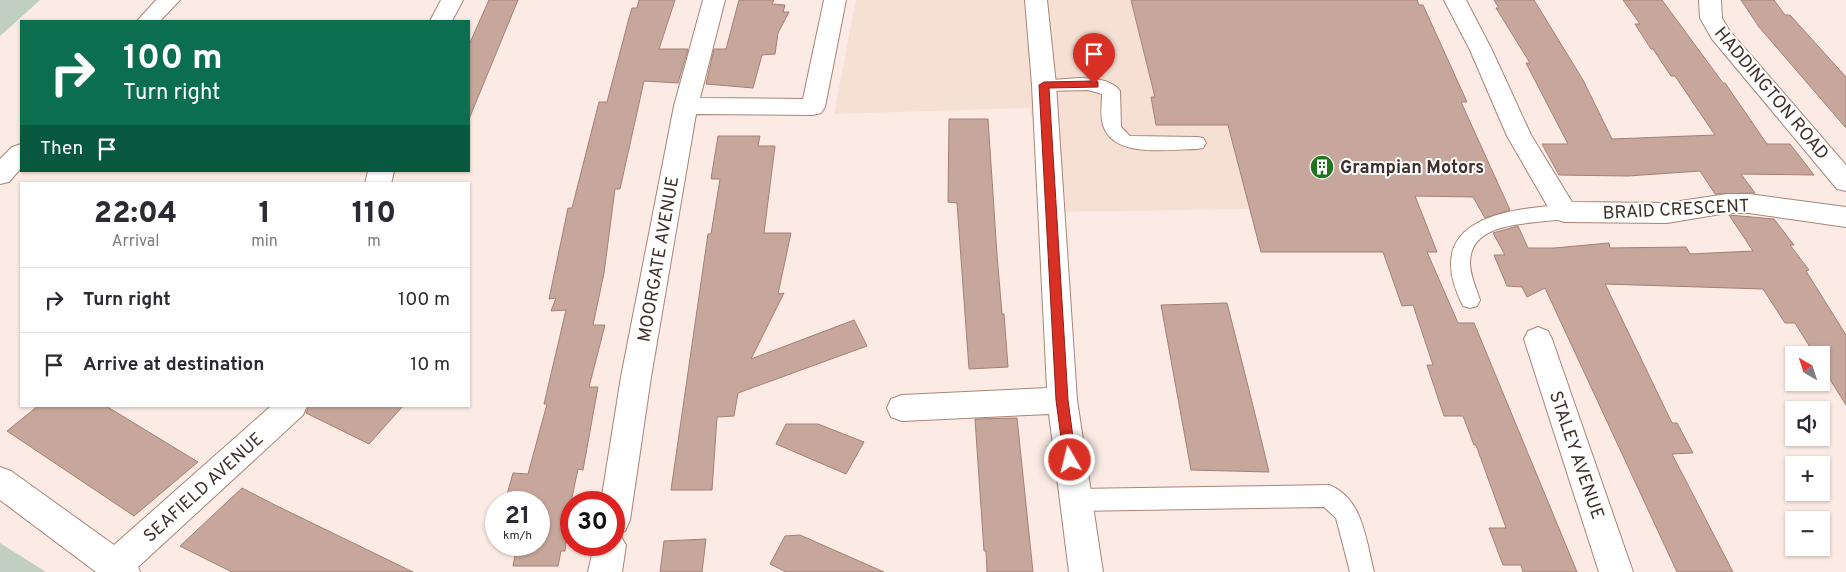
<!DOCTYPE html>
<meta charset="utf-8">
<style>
:root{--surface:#fff;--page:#f2f2f3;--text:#2b2b33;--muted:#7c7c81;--line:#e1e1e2}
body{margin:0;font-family:Overpass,sans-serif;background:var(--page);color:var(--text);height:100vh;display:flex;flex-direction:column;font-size:19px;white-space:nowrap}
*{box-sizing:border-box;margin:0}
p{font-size:16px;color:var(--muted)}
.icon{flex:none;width:28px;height:28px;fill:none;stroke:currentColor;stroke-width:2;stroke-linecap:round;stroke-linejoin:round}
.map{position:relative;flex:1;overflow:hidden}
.panel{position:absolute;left:20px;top:182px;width:450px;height:225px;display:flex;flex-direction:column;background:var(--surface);border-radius:0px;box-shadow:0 1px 4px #0004}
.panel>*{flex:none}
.top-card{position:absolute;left:20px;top:20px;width:450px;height:152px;border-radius:0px;box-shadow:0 1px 4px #0004;background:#0b6e4f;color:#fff;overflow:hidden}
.needle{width:32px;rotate:321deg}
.tools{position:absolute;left:1785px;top:346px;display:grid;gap:10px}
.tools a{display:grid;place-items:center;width:45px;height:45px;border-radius:0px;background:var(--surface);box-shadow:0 1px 4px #0004;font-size:25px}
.speed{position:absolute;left:485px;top:491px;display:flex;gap:10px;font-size:25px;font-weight:700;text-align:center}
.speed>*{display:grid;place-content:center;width:65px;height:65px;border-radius:50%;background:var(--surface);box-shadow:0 1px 4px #0004;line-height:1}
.speed small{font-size:12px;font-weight:400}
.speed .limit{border:8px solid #d22;background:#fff;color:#111}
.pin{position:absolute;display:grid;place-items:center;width:42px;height:42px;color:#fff;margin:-51px -21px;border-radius:50% 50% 50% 0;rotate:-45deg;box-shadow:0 0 5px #0007}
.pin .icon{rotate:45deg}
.me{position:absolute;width:55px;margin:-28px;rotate:352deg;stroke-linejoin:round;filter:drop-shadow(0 0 4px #0008)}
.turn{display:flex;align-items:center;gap:18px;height:105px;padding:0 20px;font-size:22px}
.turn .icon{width:65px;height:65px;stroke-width:2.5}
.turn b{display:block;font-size:35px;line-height:42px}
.then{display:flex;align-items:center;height:48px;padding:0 20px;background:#0003;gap:10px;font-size:19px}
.eta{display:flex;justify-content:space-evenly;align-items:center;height:85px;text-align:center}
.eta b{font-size:30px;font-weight:800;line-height:35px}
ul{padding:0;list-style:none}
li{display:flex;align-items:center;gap:15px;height:65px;padding:0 20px;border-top:1px solid var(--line)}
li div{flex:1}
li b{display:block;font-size:19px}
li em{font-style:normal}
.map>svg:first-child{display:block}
.commercial{fill:#f6e0d3}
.green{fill:#c0cfbf}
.building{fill:#c7a79b;stroke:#a58073}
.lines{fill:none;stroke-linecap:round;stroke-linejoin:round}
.service-casing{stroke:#a98476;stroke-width:2}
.minor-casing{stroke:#a98476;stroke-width:2}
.service{fill:#fff;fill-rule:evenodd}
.minor{fill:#fff;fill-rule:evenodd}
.route{fill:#d93025;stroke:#8d1f18}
.labels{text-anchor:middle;stroke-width:4;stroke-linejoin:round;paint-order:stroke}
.street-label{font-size:18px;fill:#3e2f29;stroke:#fff}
.poi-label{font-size:18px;font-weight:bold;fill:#3e2f29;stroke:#fff;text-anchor:start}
</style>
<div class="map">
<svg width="1846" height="572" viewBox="0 0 1846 572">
<rect width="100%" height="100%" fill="#fbebe4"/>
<!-- commercial -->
<polygon class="commercial" points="856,0 1338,0 1437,252 1261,252 1250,209 1051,212 1030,108 834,114"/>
<!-- green -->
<g class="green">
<polygon points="0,0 40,0 0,36"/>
<polygon points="0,543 46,572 0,572"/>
</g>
<!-- building -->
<g class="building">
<polygon points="489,0 518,0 469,119 469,45"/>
<polygon points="639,0 675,0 659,49 688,49 678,83 644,81 620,189 615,189 604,273 593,325 605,325 589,387 598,387 583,470 578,469 571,502 565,551 561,551 558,566 513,566 517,545 539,545 539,502 505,502 513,473 528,474 547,404 544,404 566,310 551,311 556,298 549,299 568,208 572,208 599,102 607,102 629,18 632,8 637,8"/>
<polygon points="739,0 774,0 772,4 785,5 783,12 789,12 778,33 775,54 762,55 753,88 706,84 714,49 726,49"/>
<polygon points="1131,0 1417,0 1419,5 1423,5 1467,102 1461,102 1510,210 1485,218 1473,197 1415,196 1437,252 1427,252 1458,323 1474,323 1577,572 1523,572 1521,565 1503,565 1489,528 1506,528 1476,445 1474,445 1463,416 1444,416 1427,365 1433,365 1413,305 1402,306 1383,252 1261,252 1228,125 1156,125 1151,97 1155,97"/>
<polygon points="1494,0 1534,0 1583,80 1612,139 1715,135 1675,76 1671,76 1653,49 1651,49 1635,24 1640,24 1623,0 1662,0 1723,83 1725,83 1767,144 1790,144 1814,175 1741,174 1755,193 1715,194 1700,171 1628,176 1559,175 1542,144 1568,144 1526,63 1530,63 1496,8 1499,8"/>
<polygon points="1741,0 1774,0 1785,15 1790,15 1846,77 1846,128 1759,27"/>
<polygon points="949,119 988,119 997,255 1002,314 1004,314 1008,367 969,369 957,203 948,202"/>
<polygon points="718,136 760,136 758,146 775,146 764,233 791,233 778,294 784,293 751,359 854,320 867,346 738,393 734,416 717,417 712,490 671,490 708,234 711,234 720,179 711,179"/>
<polygon points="1729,215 1774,219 1794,245 1790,245 1809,270 1806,271 1846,335 1846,405 1821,365 1821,355 1815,355 1795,323 1785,323 1763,289 1605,284 1672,423 1677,423 1693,453 1672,454 1733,572 1677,572 1545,288 1527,297 1522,287 1507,286 1494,255 1505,255 1493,233 1518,226 1528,248 1554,248 1609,243 1610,248 1686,247 1690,254 1753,251"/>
<polygon points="1227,303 1253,406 1269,472 1191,470 1161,305"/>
<polygon points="38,406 106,406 198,462 134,516 7,431"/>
<polygon points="309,406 403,406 369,444 306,413"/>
<polygon points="1017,418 1033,572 987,572 986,551 984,551 975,419"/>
<polygon points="786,424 818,424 864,442 846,474 776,444"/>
<polygon points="242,488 275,505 413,572 232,572 180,546"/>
<polygon points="800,535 884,572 786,572 770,564 785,536"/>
<polygon points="706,539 702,572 660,572 664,541"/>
</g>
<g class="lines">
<!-- service casing -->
<g class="service-casing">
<g id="service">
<path d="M1079 78C1091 78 1112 79 1120 91L1121 127 1130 136 1197 137 1203 138 1206 143 1203 148 1197 149C1169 149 1113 159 1103 125 1100 115 1102 104 1102 94L1088 90 1044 91 1038 89 1035 85 1038 81Z"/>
<path d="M1564 205 1571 207 1573 212 1571 217C1542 226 1470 216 1470 263 1470 275 1476 288 1480 300L1477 306 1470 308 1463 306C1420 221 1501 209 1564 205Z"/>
<path d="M1329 485C1363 498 1366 541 1374 572H1350L1336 518 1324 507 1075 511 1067 508 1063 500 1067 492 1075 489Z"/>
</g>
</g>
<!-- minor casing -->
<g class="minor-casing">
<g id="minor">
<polygon points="156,0 180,0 160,21 137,21"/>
<polygon points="441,0 463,0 452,21 430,21"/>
<polygon points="703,0 725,0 700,98 803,99 824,0 846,0 825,107 821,113 813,115 696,114 651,377 630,520 625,531 619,533 626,545 622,572 588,572 594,545 614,545 614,502 601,502 621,377 674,106"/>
<polygon points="1025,0 1047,0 1056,85 1077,400 1103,572 1069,572 1049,414 902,421 891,417 887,408 891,399 902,395 1047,388 1032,85"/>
<polygon points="1444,0 1466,0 1492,50 1531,135 1572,202 1667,203 1727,194 1749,194 1846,207 1846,227 1749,213 1727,213 1667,223 1564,222 1555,219 1507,136 1470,50"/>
<polygon points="1699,0 1721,0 1722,18 1729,30 1846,165 1846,191 1837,189 1712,39 1700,18"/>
<polygon points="21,144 21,168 9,182 0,184 0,159 12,147"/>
<polygon points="368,171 394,171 391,184 365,184"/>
<polygon points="1538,327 1548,331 1552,339 1633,572 1599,572 1524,339 1528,331"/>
<polygon points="271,406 307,406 303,415 138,567 140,572 96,572 0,500 0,467 11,471 114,545"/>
</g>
</g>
<!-- service -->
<use href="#service" class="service"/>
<!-- minor -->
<use href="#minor" class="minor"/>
</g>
<!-- route -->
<polygon class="route" points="1094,81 1098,82 1098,87 1049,88 1068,400 1076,460 1075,464 1070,466 1065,464 1064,460 1056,400 1039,85 1044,82"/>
<!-- icons -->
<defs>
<g id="building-disc" transform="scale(1.25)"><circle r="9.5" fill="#20741e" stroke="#fff"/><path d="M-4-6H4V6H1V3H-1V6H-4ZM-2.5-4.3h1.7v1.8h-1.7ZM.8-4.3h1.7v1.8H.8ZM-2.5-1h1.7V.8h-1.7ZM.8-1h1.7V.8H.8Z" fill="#fff"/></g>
</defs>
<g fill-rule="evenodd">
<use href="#building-disc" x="1322" y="167"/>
</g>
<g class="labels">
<!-- street labels -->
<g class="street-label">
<text transform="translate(1772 93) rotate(50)" y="6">HADDINGTON ROAD</text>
<text transform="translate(1676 209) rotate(-3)" y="6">BRAID CRESCENT</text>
<text transform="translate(658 259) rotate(-80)" y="6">MOORGATE AVENUE</text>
<text transform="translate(1577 455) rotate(71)" y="6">STALEY AVENUE</text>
<text transform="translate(203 487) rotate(-42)" y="6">SEAFIELD AVENUE</text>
</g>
<!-- poi labels -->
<g class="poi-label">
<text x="1340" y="173">Grampian Motors</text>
</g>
</g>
</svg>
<div class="tools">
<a><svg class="needle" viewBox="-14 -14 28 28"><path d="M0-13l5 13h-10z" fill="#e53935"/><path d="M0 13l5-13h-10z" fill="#7c7c81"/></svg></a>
<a><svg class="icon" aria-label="sound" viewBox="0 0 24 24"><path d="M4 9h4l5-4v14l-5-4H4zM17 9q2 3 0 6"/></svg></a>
<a>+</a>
<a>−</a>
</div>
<div class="speed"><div>21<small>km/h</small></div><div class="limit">30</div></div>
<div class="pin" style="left:1094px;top:84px;background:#d93025"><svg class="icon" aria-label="arrive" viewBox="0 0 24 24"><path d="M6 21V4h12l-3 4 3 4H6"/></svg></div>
<svg class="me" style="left:1070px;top:460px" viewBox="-20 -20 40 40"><circle r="17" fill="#d93025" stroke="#fff" stroke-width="3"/><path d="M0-11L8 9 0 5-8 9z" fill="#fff"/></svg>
<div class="top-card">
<div class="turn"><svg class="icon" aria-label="right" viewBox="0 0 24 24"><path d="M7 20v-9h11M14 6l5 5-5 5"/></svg><div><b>100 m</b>Turn right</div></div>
<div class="then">Then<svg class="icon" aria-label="arrive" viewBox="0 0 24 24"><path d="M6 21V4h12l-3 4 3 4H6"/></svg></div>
</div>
<section class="panel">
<div class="eta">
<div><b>22:04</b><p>Arrival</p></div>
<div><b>1</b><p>min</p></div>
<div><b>110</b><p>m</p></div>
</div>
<ul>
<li><svg class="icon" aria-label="right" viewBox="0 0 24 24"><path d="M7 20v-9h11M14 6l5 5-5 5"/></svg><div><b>Turn right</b></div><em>100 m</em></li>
<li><svg class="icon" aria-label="arrive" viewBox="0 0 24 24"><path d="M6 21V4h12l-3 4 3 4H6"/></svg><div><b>Arrive at destination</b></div><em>10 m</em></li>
</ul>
</section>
</div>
